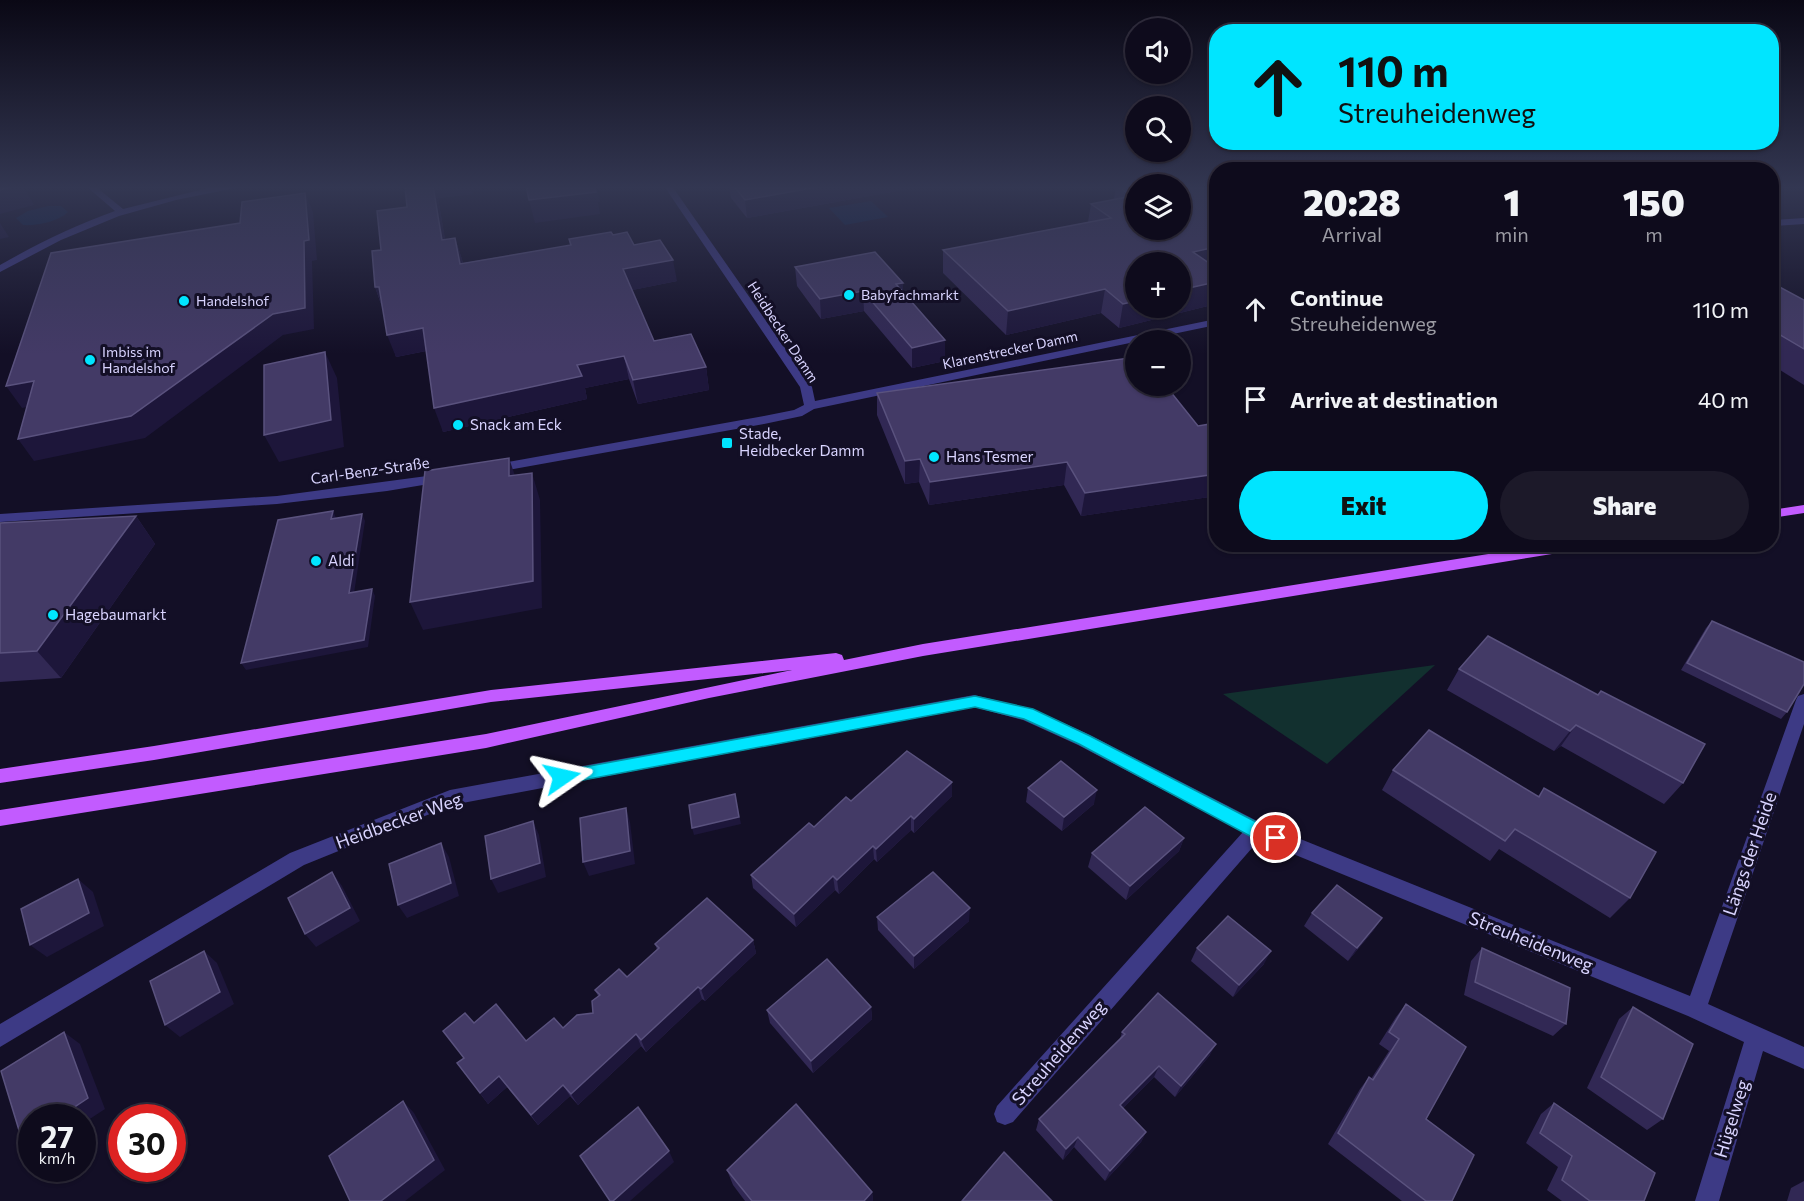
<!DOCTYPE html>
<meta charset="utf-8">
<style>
:root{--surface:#0e0b1c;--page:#1c1929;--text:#f1f3f6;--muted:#9b9ba3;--line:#2e2b3b;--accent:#00e5ff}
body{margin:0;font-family:Commissioner,sans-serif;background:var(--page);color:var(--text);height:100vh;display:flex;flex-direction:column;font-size:22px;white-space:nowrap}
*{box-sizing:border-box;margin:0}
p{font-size:20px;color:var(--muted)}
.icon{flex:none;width:33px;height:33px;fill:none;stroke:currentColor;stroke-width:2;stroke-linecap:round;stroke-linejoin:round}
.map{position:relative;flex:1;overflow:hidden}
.details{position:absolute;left:1209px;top:162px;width:570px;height:390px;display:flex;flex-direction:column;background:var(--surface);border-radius:24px;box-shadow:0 2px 4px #0004,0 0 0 2px var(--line)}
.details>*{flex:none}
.top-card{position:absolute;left:1209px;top:24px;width:570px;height:126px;border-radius:24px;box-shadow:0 2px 4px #0004,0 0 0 2px var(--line);background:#00e5ff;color:#111;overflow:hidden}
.tools{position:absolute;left:1125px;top:18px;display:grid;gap:12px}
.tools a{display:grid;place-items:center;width:66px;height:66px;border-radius:50%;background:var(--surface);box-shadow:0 2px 4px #0004,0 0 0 2px var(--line);font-size:30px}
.speed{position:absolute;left:18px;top:1104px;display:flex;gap:12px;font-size:30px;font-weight:700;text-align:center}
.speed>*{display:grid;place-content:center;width:78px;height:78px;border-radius:50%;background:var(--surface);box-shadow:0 2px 4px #0004,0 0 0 2px var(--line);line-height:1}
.speed small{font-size:15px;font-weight:400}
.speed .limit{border:9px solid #d22;background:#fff;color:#111}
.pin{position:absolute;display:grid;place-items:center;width:51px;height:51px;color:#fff;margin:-26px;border:3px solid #fff;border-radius:50%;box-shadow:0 2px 6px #0007}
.me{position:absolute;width:66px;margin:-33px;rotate:79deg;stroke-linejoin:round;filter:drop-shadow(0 0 4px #0008)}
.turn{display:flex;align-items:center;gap:21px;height:126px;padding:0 30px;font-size:27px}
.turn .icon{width:78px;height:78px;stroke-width:2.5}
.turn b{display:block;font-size:42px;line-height:51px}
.eta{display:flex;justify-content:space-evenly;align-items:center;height:102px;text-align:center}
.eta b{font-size:36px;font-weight:800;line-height:42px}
.cta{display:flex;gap:12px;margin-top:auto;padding:12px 30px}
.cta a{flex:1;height:69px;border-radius:36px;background:var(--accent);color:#111;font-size:24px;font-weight:800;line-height:69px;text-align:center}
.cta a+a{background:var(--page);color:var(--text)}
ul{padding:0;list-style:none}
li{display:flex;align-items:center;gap:18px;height:90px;padding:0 30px}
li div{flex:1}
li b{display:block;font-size:22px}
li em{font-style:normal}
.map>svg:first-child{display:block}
.green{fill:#12302f}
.water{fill:#0a1f44}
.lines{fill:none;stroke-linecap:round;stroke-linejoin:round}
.street{fill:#3d3a85;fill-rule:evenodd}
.primary{fill:#c25bff;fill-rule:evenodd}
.wall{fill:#312854}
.shaded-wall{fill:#1d163a}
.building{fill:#433a66;stroke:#5a527e;stroke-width:1.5}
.route{fill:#00e5ff;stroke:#0095a6;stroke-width:1.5}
.poi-dot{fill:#00e5ff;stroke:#130f26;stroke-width:2}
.labels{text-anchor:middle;stroke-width:6;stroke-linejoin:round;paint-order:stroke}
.far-poi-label{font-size:14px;fill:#d9d4ff;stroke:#130f26;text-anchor:start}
.far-street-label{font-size:14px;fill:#d9d4ff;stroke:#130f26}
.poi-label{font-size:15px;fill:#d9d4ff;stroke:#130f26;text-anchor:start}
.street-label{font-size:15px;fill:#d9d4ff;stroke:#130f26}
.near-street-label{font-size:18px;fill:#d9d4ff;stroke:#130f26}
</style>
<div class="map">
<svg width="1804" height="1201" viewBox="0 0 1804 1201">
<rect width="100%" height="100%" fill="#130f26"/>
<!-- green -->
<polygon class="green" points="1435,665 1327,764 1223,694"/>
<!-- water -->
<g class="water">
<polygon points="871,201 888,217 845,225 829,208"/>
<path d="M48 206H61L68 212C58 222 36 226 23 225L16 218 28 211Z"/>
</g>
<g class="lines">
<!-- street -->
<g class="street">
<path d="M86 186H95L123 209 208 188 245 186 176 200 119 216 61 240 0 272V265C37 244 75 225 115 211Z"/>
<polygon points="664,186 672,186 812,387 815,401 1216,319 1216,325 814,409 802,416 764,424 492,473 487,472 486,469 492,465 764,416 794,410 804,405 800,387"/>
<polygon points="1804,218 1804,224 1772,226 1772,220"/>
<polygon points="442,474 447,475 449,478 447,481 387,491 277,504 0,522 0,514 277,496"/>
<polygon points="1804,694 1804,724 1708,1004 1804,1047 1804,1069 1763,1051 1719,1201 1695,1201 1744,1042 1688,1016 1259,840 1013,1122 1005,1125 997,1122 994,1114 997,1106 1243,832 1078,745 1023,720 974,707 452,805 304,865 0,1047 0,1024 290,853 450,790 974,695 1033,709 1090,735 1263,824 1690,996 1796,700 1798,696"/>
</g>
<!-- primary -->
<g class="primary">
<polygon points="1804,505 1804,513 1772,518 1772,510"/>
<polygon points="1551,544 1590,544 1583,549 923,656 709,698 486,748 0,826 0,810 486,734 792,670 491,702 154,760 0,783 0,769 154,746 491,690 836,653 842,655 844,660 923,644"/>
</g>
</g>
<!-- wall -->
<g class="wall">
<polygon points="405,186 473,194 438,198 445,240 455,238 463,263 570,245 569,239 613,235 634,245 677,281 632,290 654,341 706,367 709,390 638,404 629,379 585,388 587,399 443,432 426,351 396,357 382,307 375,287 381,250 407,207"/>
<polygon points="729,186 925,186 747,218 731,198"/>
<polygon points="1116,186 1216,186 1216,304 1119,328 1101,313 1006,335 943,273 943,250 1088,222 1091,204 1114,199"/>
<polygon points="795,267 903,283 903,292 945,340 945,361 912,368 864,311 821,319 797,286"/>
<polygon points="1772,283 1804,300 1804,385 1772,365"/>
<polygon points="877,393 1198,426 1216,423 1216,496 1081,516 1064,485 929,505 919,482 905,484 877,415"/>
<polygon points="136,516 155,544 61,678 0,682 0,523"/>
<polygon points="1712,621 1787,712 1781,719 1681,670 1706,628"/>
<polygon points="1459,669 1598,695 1683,783 1664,804 1561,746 1554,751 1447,690"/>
<polygon points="1393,770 1538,796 1544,788 1630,898 1610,918 1499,849 1490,861 1382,790"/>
<polygon points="952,782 952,796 914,833 911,830 877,862 874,859 839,894 835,890 796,927 753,888 751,875 814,827 851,801"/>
<polygon points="1028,788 1094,804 1062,831 1026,802"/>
<polygon points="1184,838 1179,851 1126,900 1088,867 1092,853"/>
<polygon points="1312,913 1382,918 1373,931 1348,961 1304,926"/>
<polygon points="877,917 969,921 914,969 878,930"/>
<polygon points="753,940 756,953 705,1001 702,999 646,1052 641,1046 578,1105 570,1096 538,1125 507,1087 488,1104 457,1063 464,1058 474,1023 526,1041 563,1028 593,1013 598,996 595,990 627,977 657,950 655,944"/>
<polygon points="1197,948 1264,964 1233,997 1191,961"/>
<polygon points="1482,948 1566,1024 1553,1036 1464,995 1471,961"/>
<polygon points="1406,1004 1426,1119 1452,1201 1402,1201 1328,1144 1360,1089 1369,1077 1371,1079 1389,1051 1379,1044 1396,1017"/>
<polygon points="871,1007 872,1019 813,1073 770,1023 767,1010"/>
<polygon points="1633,1007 1663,1119 1647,1130 1587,1088 1619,1019"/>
<polygon points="1122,1032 1210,1055 1175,1097 1154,1077 1123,1108 1146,1132 1141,1142 1105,1181 1074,1147 1063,1160 1036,1130 1039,1119 1120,1039"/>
<polygon points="1554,1103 1644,1201 1562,1201 1547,1190 1558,1167 1526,1143 1541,1114"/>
<polygon points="727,1170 872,1192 873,1201 745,1201 733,1185"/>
<polygon points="1804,1181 1804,1201 1787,1201 1791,1188"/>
</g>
<!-- shaded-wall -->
<g class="shaded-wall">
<polygon points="14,186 23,186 34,205 0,214 0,190"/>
<polygon points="433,186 472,186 473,194 438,198 449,261 442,240"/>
<polygon points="593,186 597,186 600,202 598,202 600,214 535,223 529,200"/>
<polygon points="823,186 925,186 747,218 745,200"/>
<polygon points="305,193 313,212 317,260 312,261 314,329 283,335 145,438 34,461 18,439 304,241"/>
<polygon points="0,223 9,237 0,239"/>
<polygon points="455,238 462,259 467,285 460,264"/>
<polygon points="1216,247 1216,269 1193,252"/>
<polygon points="673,260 677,281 628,291 623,269"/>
<polygon points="1216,282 1216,304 1119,328 1123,304 1136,301 1136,308 1180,308 1180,290"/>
<polygon points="903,283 903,303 896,284"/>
<polygon points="375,287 379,287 383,309"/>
<polygon points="1105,289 1101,313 1006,335 1008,311"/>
<polygon points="863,291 864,311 821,319 820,299"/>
<polygon points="423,328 431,350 396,357 387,335"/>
<polygon points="945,340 945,361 912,368 912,348"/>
<polygon points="325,352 337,378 344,447 279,462 264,435"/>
<polygon points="624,356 629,379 585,388 587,399 443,432 434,408 577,365"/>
<polygon points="706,367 709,390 638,404 633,380"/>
<polygon points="34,381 49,403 22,408 6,386"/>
<polygon points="509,458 518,485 509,476"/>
<polygon points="920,459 919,482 905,484 905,461"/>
<polygon points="1067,462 1064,485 929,505 930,482"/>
<polygon points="532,473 540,500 542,608 423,630 410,602"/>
<polygon points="1216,474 1216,496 1081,516 1085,493"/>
<polygon points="333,511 336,518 331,519"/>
<polygon points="362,514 365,521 353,600 349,593"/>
<polygon points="136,516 155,544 61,678 37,651"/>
<polygon points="372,589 375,596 368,647 246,670 241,663"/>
<polygon points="1576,725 1561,746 1554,751 1570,731"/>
<polygon points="952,782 952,796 914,833 914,819"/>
<polygon points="1097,790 1094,804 1062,831 1064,817"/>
<polygon points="735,794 741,824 694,835 692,828"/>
<polygon points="626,808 630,822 635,864 589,876 583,862"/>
<polygon points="911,816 911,830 877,862 876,849"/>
<polygon points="533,821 539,835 546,877 498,893 491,879"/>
<polygon points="1184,838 1179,851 1126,900 1130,886"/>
<polygon points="441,843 449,857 459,896 407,918 398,905"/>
<polygon points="873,846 874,859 839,894 837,880"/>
<polygon points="332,872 342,886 360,921 316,947 305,934"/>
<polygon points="833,876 835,890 796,927 794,914"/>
<polygon points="78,879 93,892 104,926 47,957 30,945"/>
<polygon points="970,908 969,921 914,969 914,956"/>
<polygon points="1382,918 1373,931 1348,961 1357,948"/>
<polygon points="753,940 756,953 705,1001 701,989"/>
<polygon points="204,951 217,963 234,1004 180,1037 165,1025"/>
<polygon points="1271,951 1264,964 1233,997 1239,985"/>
<polygon points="698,987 702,999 646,1052 641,1040"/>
<polygon points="871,1007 872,1019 813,1073 811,1061"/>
<polygon points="64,1032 80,1044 105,1109 82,1124 82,1118 58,1118"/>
<polygon points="636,1034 641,1046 578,1105 571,1094"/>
<polygon points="1216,1044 1210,1055 1175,1097 1181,1086"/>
<polygon points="1159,1066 1154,1077 1115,1116 1120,1105"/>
<polygon points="499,1076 507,1087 488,1104 480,1093"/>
<polygon points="563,1085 570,1096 538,1125 531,1115"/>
<polygon points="403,1101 414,1113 445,1170 405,1201 381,1201"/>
<polygon points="1146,1132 1141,1142 1105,1181 1110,1171"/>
<polygon points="32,1134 32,1146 22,1140"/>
<polygon points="1078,1137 1074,1147 1063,1160 1066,1149"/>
<polygon points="669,1151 674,1162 630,1201 613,1201"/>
<polygon points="872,1192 873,1201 864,1201"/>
</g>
<!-- building -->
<g class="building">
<polygon points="0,186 14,186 0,190"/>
<polygon points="405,186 433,186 442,240 455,238 460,264 571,245 569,239 611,232 613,235 627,232 634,245 660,240 673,260 623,269 654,341 691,334 706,367 633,380 624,356 577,365 582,376 434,408 423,328 387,335 379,287 375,287 372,251 381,250 377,211 407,207"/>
<polygon points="526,186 594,186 596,192 529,200"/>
<polygon points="734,186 823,186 745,200"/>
<polygon points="1117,186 1136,186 1136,230 1180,230 1180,186 1216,186 1216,247 1193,252 1216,268 1216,282 1180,290 1180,262 1136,262 1136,301 1123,304 1105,289 1008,311 943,250 1111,218 1091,204 1132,196"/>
<polygon points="305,193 309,240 304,241 305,308 273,314 131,416 18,439 34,381 6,386 51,253 240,223 242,202"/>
<polygon points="875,252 903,283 896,284 945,340 912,348 863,291 820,299 795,267"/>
<polygon points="1772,283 1804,300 1804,349 1772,330"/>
<polygon points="325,352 331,420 264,435 264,365"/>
<polygon points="1136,357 1136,386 1166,386 1198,426 1216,423 1216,474 1085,493 1067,462 930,482 920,459 905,461 877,393"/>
<polygon points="509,458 509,476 532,473 533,581 410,602 425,471"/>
<polygon points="333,511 331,519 362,514 349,593 372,589 364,640 241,663 278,520"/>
<polygon points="136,516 37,651 0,653 0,523"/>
<polygon points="1712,621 1804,662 1804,684 1787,712 1687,663"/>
<polygon points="1488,636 1598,695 1601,691 1705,744 1683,783 1576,725 1570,731 1459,669"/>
<polygon points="1429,730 1539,797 1544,788 1656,852 1630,898 1515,829 1505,841 1393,770"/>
<polygon points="907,751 952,782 914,819 911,816 876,849 873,846 837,880 833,876 794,914 751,875 809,823 814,827 846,797 851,801"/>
<polygon points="1061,761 1097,790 1064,817 1028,788"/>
<polygon points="735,794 739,817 692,828 689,805"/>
<polygon points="1145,807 1184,838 1130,886 1092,853"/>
<polygon points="626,808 630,851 583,862 580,818"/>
<polygon points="533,821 540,863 491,879 485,836"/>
<polygon points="441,843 451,883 398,905 389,864"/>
<polygon points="332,872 350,908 305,934 288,898"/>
<polygon points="933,872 970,908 914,956 877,917"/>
<polygon points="78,879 89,913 30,945 21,909"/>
<polygon points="1337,885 1382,918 1357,948 1312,913"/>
<polygon points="707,898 753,940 701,989 698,987 641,1040 636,1034 571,1094 563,1085 531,1115 499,1076 480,1093 457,1063 464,1058 443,1031 465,1013 474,1023 496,1004 526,1041 554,1018 563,1028 577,1015 593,1013 592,1001 600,995 595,990 619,969 627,977 659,948 655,944"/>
<polygon points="1228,916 1271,951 1239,985 1197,948"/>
<polygon points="1482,948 1570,988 1566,1024 1475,982"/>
<polygon points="204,951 220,992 165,1025 150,981"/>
<polygon points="827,959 871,1007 811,1061 767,1010"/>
<polygon points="1158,993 1216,1044 1181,1086 1159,1066 1120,1105 1146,1132 1110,1171 1078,1137 1066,1149 1039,1119 1125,1034 1122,1032"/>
<polygon points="1406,1004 1466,1047 1426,1119 1474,1155 1452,1201 1426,1201 1338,1133 1369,1077 1373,1080 1399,1039 1389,1032"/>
<polygon points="1633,1007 1693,1044 1663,1119 1601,1077"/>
<polygon points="64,1032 88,1098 58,1118 32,1118 32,1134 22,1140 1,1071"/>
<polygon points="403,1101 434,1160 381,1201 350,1201 329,1156"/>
<polygon points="1554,1103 1655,1173 1644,1201 1590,1201 1562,1180 1572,1156 1540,1133"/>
<polygon points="796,1104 872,1192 864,1201 752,1201 727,1170"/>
<polygon points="638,1107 669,1151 613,1201 610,1201 580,1156"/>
<polygon points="1004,1152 1052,1201 962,1201"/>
</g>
<!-- sky -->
<linearGradient id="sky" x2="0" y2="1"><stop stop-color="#0a0815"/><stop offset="0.53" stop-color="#333752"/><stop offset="1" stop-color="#333752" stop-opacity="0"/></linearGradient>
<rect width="1804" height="354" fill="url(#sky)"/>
<!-- route -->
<polygon class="route" points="975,696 1033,709 1090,736 1262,825 1282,833 1285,838 1282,844 1276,846 1250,836 1079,744 1024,719 975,707 562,784 556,782 554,777 556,773 562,771"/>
<!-- markers -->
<g class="poi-dot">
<circle cx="849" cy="295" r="6"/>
<circle cx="184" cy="301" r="6"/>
<circle cx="90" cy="360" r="6"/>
<circle cx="458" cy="425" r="6"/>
<rect x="721" y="437" width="12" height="12" rx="3"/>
<circle cx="934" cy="457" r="6"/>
<circle cx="316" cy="561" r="6"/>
<circle cx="53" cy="615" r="6"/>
</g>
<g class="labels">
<!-- far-poi labels -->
<g class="far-poi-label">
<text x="861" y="300">Babyfachmarkt</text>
<text x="196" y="306">Handelshof</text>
<text x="102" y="357">Imbiss im<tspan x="102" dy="16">Handelshof</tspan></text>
</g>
<!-- far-street labels -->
<g class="far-street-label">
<text transform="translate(783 332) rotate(57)" y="5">Heidbecker Damm</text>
<text transform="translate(1010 350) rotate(-12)" y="5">Klarenstrecker Damm</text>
</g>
<!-- poi labels -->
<g class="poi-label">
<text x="470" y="430">Snack am Eck</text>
<text x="739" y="439">Stade,<tspan x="739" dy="17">Heidbecker Damm</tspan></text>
<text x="946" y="462">Hans Tesmer</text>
<text x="328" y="566">Aldi</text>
<text x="65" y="620">Hagebaumarkt</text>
</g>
<!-- street labels -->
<g class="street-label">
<text transform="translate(370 471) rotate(-8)" y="5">Carl-Benz-Straße</text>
</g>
<!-- near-street labels -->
<g class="near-street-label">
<text transform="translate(399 821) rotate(-20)" y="6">Heidbecker Weg</text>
<text transform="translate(1750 854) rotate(-71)" y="6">Längs der Heide</text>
<text transform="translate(1531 942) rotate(22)" y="6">Streuheidenweg</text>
<text transform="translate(1059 1053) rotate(-49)" y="6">Streuheidenweg</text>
<text transform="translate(1732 1119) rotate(-73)" y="6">Hügelweg</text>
</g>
</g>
</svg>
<div class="tools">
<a><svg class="icon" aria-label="sound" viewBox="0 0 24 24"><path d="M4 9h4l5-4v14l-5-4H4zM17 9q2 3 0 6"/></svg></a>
<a><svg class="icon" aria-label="search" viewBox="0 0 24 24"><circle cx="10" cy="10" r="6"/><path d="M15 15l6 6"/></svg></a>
<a><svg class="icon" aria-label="layers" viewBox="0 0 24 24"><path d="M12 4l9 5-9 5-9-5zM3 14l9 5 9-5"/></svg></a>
<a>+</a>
<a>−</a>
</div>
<div class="speed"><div>27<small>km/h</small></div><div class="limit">30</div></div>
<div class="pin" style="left:1276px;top:838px;background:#d93025"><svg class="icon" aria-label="arrive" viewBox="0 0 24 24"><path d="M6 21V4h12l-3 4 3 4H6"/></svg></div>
<svg class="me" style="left:562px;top:777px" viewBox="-20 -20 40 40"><path d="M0-17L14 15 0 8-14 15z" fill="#00e5ff" stroke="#fff" stroke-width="4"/></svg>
<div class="top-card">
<div class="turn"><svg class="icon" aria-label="ahead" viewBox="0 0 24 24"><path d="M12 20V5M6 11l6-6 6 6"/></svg><div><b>110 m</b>Streuheidenweg</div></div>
</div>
<section class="details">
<div class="eta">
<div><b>20:28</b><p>Arrival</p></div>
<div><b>1</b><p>min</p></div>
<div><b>150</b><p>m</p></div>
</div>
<ul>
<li><svg class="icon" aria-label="ahead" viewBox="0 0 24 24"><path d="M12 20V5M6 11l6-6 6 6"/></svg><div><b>Continue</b><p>Streuheidenweg</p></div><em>110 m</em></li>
<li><svg class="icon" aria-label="arrive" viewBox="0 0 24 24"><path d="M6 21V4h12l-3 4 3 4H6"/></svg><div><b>Arrive at destination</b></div><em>40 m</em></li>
</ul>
<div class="cta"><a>Exit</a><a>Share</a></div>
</section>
</div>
